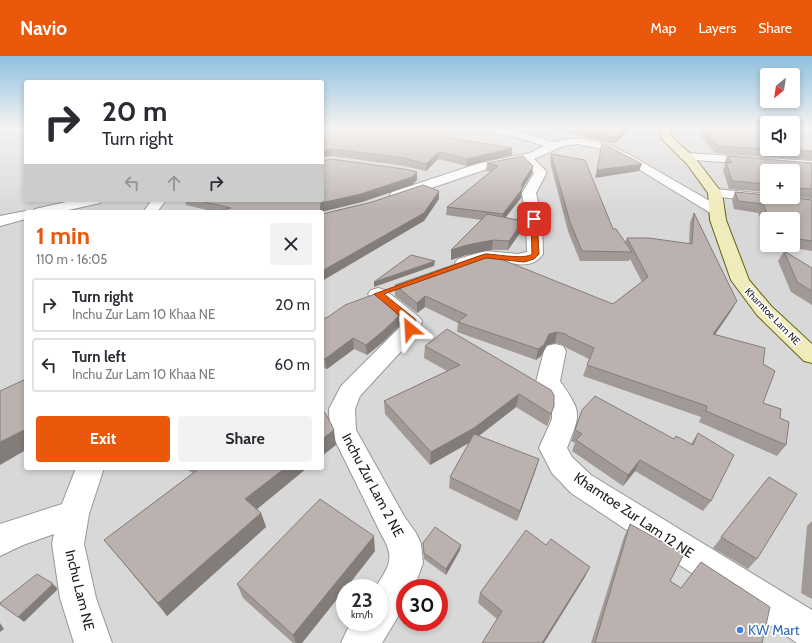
<!DOCTYPE html>
<meta charset="utf-8">
<style>
:root{--surface:#fff;--page:#f2f2f3;--text:#2b2b33;--muted:#7c7c81;--line:#e1e1e2;--accent:#ea580c}
body{margin:0;font-family:Cabin,sans-serif;background:var(--page);color:var(--text);height:100vh;display:flex;flex-direction:column;font-size:15px;white-space:nowrap}
*{box-sizing:border-box;margin:0}
p{font-size:13px;color:var(--muted)}
.icon{flex:none;width:22px;height:22px;fill:none;stroke:currentColor;stroke-width:2;stroke-linecap:round;stroke-linejoin:round}
.map{position:relative;flex:1;overflow:hidden}
.sheet{position:absolute;left:24px;top:154px;width:300px;height:260px;display:flex;flex-direction:column;background:var(--surface);border-radius:4px;box-shadow:0 2px 6px #0003}
.sheet>*{flex:none}
.top-card{position:absolute;left:24px;top:24px;width:300px;height:122px;border-radius:4px;box-shadow:0 2px 6px #0003;background:#fff;color:var(--text);overflow:hidden}
.needle{width:26px;rotate:210deg}
.tools{position:absolute;left:760px;top:12px;display:grid;gap:8px}
.tools a{display:grid;place-items:center;width:40px;height:40px;border-radius:4px;background:var(--surface);box-shadow:0 2px 6px #0003;font-size:20px}
.speed{position:absolute;left:336px;top:523px;display:flex;gap:8px;font-size:20px;font-weight:700;text-align:center}
.speed>*{display:grid;place-content:center;width:52px;height:52px;border-radius:50%;background:var(--surface);box-shadow:0 2px 6px #0003;line-height:1}
.speed small{font-size:10px;font-weight:400}
.speed .limit{border:6px solid #d22;background:#fff;color:#111}
.pin{position:absolute;display:grid;place-items:center;width:34px;height:34px;color:#fff;margin:-17px;border-radius:8px;box-shadow:0 2px 6px #0006}
.me{position:absolute;width:44px;margin:-22px;rotate:333deg;stroke-linejoin:round;filter:drop-shadow(0 0 3px #0008)}
.turn{display:flex;align-items:center;gap:14px;height:84px;padding:0 12px;font-size:18px}
.turn .icon{width:52px;height:52px;stroke-width:2.5}
.turn b{display:block;font-size:28px;line-height:34px}
.lanes{display:flex;align-items:center;height:38px;padding:0 12px;background:#0003;justify-content:center;gap:20px;direction:ltr}
.lanes .off{opacity:.35}
.round{display:grid;place-items:center;flex:none;width:42px;height:42px;border-radius:4px;background:var(--page)}
.summary{display:flex;align-items:center;justify-content:space-between;height:68px;padding:0 12px}
h1{font-size:24px;font-weight:800;line-height:30px;color:var(--accent)}
.cta{display:flex;gap:8px;margin-top:auto;padding:8px 12px}
.cta a{flex:1;height:46px;border-radius:4px;background:var(--accent);color:#fff;font-size:16px;font-weight:800;line-height:46px;text-align:center}
.cta a+a{background:var(--page);color:var(--text)}
ul{padding:0;list-style:none}
li{display:flex;align-items:center;gap:12px;height:54px;margin:0 8px 6px;padding:0 4px;border:2px solid var(--line);border-radius:4px}
li div{flex:1}
li b{display:block;font-size:15px}
li em{font-style:normal}
header{display:flex;align-items:center;gap:24px;box-sizing:border-box;height:56px;padding:0 20px;background:var(--accent);color:#fff}
header strong{font-size:19px}
nav{display:flex;gap:22px;margin-inline-start:auto;font-size:14px}
.map>svg:first-child{display:block}
.residential{fill:#d9d8d8;fill-rule:evenodd}
.lines{fill:none;stroke-linecap:round;stroke-linejoin:round}
.street-casing{stroke:#989898;stroke-width:2}
.secondary-casing{stroke:#625f12;stroke-width:2}
.street{fill:#fff;fill-rule:evenodd}
.secondary{fill:#f0ebbb;fill-rule:evenodd}
.wall{fill:#a19996}
.shaded-wall{fill:#837d7a}
.building{fill:#bbb2af;stroke:#837d7a}
.route{fill:#ea580c;stroke:#983908}
.shop-dot{fill:#3f7fe0;stroke:#fff;stroke-width:1.5}
.labels{text-anchor:middle;stroke-width:3.5;stroke-linejoin:round;paint-order:stroke}
.far-street-label{font-size:10px;fill:#1b1b1b;stroke:#fff}
.near-street-label{font-size:14px;fill:#1b1b1b;stroke:#fff}
.near-shop-label{font-size:14px;fill:#366cbe;stroke:#fff;text-anchor:start}
</style>
<header>
<strong>Navio</strong>
<nav><a>Map</a><a>Layers</a><a>Share</a></nav>
</header>
<div class="map">
<svg width="812" height="587" viewBox="0 0 812 587">
<rect width="100%" height="100%" fill="#ebe7e2"/>
<!-- residential -->
<path class="residential" d="M0 72H26V144H322V72H767V93H793V72H812V587H0ZM767 115H793V141H767ZM26 156H322V412H26ZM767 163H793V189H767ZM345 532H379V566H345ZM405 532H439V566H405Z"/>
<g class="lines">
<!-- street casing -->
<g class="street-casing">
<g id="street">
<path d="M474 72 514 74 553 86 577 82 605 87 630 99 722 152 724 155 722 158 717 159 712 158 622 103 598 92 577 88 563 90 534 103 547 116 536 137 542 163 543 198C529 219 504 201 485 205 475 207 468 213 458 211L455 207 458 203 485 195 518 198 527 196 526 163 522 137 534 117 522 106 487 113 402 142 397 143 392 142 390 139 392 136 480 107 530 97 544 90 512 80 479 75Z"/>
<polygon points="686,97 812,105 812,113 682,103 680,101 682,99"/>
<polygon points="715,133 767,138 767,141 812,143 812,151 710,140 708,137 710,134"/>
<polygon points="75,144 102,144 100,147 60,156 33,156 35,153"/>
<polygon points="152,144 166,144 157,156 143,156"/>
<polygon points="26,155 31,156 26,156 26,163 0,170 0,160"/>
<path d="M378 232 385 234 419 261 422 265 420 273 417 278 360 340 355 353 356 374 404 460 416 477 421 488 423 507 414 532H405V549L382 587H341L347 574 352 566H379V532H375C388 512 396 503 382 480L330 374 329 353 341 330 400 271 401 267 371 242 368 238 371 234Z"/>
<path d="M555 288 563 290 566 295 560 325C582 357 581 356 567 392L572 401 591 419 812 554V587H797L571 437 552 417 539 392 552 363V351L536 326 544 295 547 290Z"/>
<polygon points="76,412 104,412 89,458 84,488 96,542 112,587 74,587 60,542 52,488 54,478 23,489 0,500 0,468 62,448"/>
</g>
</g>
<!-- secondary casing -->
<g class="secondary-casing">
<polygon id="secondary" points="661,72 671,72 671,80 695,102 722,137 726,164 749,224 771,250 812,288 812,307 804,305 757,259 731,224 710,164 708,137 687,108 662,83 661,81"/>
</g>
<!-- street -->
<use href="#street" class="street"/>
<!-- secondary -->
<use href="#secondary" class="secondary"/>
</g>
<!-- wall -->
<g class="wall">
<polygon points="322,72 450,82 512,99 467,110 438,103 426,115 404,110 332,100"/>
<polygon points="548,72 631,72 615,87 610,87"/>
<polygon points="703,72 767,72 803,94 812,95 812,104 715,97 700,79"/>
<polygon points="551,98 613,173 625,186 627,182 689,188 690,166 694,157 737,245 731,255 715,278 763,308 763,347 780,362 786,389 777,400 699,366 701,361 583,320 587,309 589,303 565,291 563,289 555,287 547,289 541,300 536,304 457,276 458,267 425,251 417,257 395,240 395,229 613,248 642,226 630,203 629,205 580,205 568,175 550,106"/>
<polygon points="727,100 812,107 812,142 793,141 793,115 767,115 767,136 729,133 723,114 725,109 724,108"/>
<polygon points="487,107 533,110 532,117 522,133 521,142 506,161 522,174 508,194 492,194 466,199 451,204 451,194 481,164 446,159 447,151 491,116 486,115"/>
<polygon points="417,124 412,129 362,146 322,156 214,156 215,156 186,149 185,146 178,144 322,144"/>
<polygon points="735,136 812,144 812,195 774,189 793,189 793,163 767,163 767,178 758,157 734,153 732,144"/>
<polygon points="784,195 812,212 812,249 791,236 778,205"/>
<polygon points="399,257 399,270 383,286 367,299 354,293 327,313 322,311 322,263"/>
<polygon points="425,290 554,339 550,363 547,370 516,351 479,380 536,413 517,465 449,432 450,421 469,387 430,409 385,358 384,345 447,315 424,302"/>
<polygon points="582,354 674,383 691,388 698,377 711,445 703,455 635,415 623,430 572,395 575,387 571,385"/>
<polygon points="184,412 307,412 257,453 261,457 266,471 167,560 115,497 104,484 193,417"/>
<polygon points="769,421 757,503 748,513 713,492"/>
<polygon points="812,465 812,543 801,537 807,470"/>
<polygon points="630,468 670,525 762,587 591,587 624,481"/>
<polygon points="423,487 461,489 460,494 446,519 424,503 423,493"/>
<polygon points="375,495 346,532 345,532 345,533 302,587 293,587 243,542 237,528"/>
<polygon points="585,521 497,563 478,547 480,537"/>
</g>
<!-- shaded-wall -->
<g class="shaded-wall">
<polygon points="626,72 631,72 615,87 617,81"/>
<polygon points="512,92 512,99 467,110 467,103"/>
<polygon points="332,93 332,100 322,101 322,94"/>
<polygon points="439,96 438,103 426,115 426,108"/>
<polygon points="642,108 639,115 595,122 597,114"/>
<polygon points="533,110 532,117 522,133 521,142 501,167 503,158"/>
<polygon points="417,116 417,124 412,129 362,146 320,156 321,147"/>
<polygon points="439,135 439,143 424,165 322,225 322,215"/>
<polygon points="523,165 522,174 508,194 509,185"/>
<polygon points="493,184 492,194 466,199 451,204 451,194 467,189"/>
<polygon points="435,205 434,210 374,231 374,226"/>
<polygon points="425,240 425,251 417,257 417,247"/>
<polygon points="737,245 731,255 708,289 713,278"/>
<polygon points="399,257 399,270 383,286 367,299 366,289"/>
<polygon points="557,276 555,287 547,289 541,300 536,304 538,293 549,278"/>
<polygon points="353,282 354,293 327,313 325,303"/>
<polygon points="519,338 516,351 472,385 430,409 431,396"/>
<polygon points="26,373 26,394 0,409 0,386"/>
<polygon points="334,374 336,389 322,400 322,383"/>
<polygon points="539,403 536,413 517,465 520,455"/>
<polygon points="640,404 635,415 623,430 628,419"/>
<polygon points="285,412 307,412 251,458 245,443"/>
<polygon points="261,457 266,471 167,560 158,547"/>
<polygon points="374,480 375,495 346,532 345,532 345,533 302,587 296,587 293,579"/>
<polygon points="461,489 460,494 446,519 446,513"/>
<polygon points="590,511 585,521 544,587 542,587"/>
<polygon points="52,527 57,532 57,534 24,566 18,561"/>
<polygon points="0,567 4,573 0,576"/>
</g>
<!-- building -->
<g class="building">
<polygon points="322,72 444,72 450,82 512,92 467,103 439,96 426,108 404,102 332,93 322,94"/>
<polygon points="574,72 626,72 617,81 612,81"/>
<polygon points="703,72 715,73 715,72 767,72 767,93 793,93 793,86 803,94 812,95 812,96 718,90"/>
<polygon points="602,87 642,108 597,114"/>
<polygon points="551,98 585,104 613,173 616,173 632,196 582,195 570,166"/>
<polygon points="523,100 533,110 522,128 522,133 503,158 447,151 498,110 487,107"/>
<polygon points="727,100 812,107 812,133 793,132 793,115 767,115 767,128 732,125 726,106 732,107"/>
<polygon points="331,103 404,113 417,116 412,121 361,138 321,147 320,156 214,156 231,152 196,144 322,144 322,105"/>
<polygon points="423,129 439,135 424,157 322,215 322,158 372,146"/>
<polygon points="735,136 767,139 767,141 787,141 812,144 812,185 793,182 793,163 769,163 763,148 738,145"/>
<polygon points="694,157 737,245 713,278 765,292 763,308 775,315 763,347 781,353 780,362 789,366 786,389 706,355 707,350 587,309 594,292 568,280 566,278 557,276 549,278 544,289 538,293 458,266 467,259 425,240 417,247 395,229 482,199 488,198 613,248 648,221 627,182 649,182 692,188"/>
<polygon points="487,158 523,165 509,185 493,184 467,189 451,194"/>
<polygon points="784,195 812,212 812,235 797,226"/>
<polygon points="411,199 435,205 374,226"/>
<polygon points="375,238 399,257 399,260 383,275 366,289 353,282 325,303 322,301 322,263 328,261 345,249"/>
<polygon points="447,273 551,334 554,339 554,350 551,358 519,338 474,372 431,396 384,345 460,309 425,290"/>
<polygon points="26,323 26,373 0,386 0,335"/>
<polygon points="595,340 674,383 676,380 693,389 698,377 734,399 711,445 640,404 628,419 576,384 582,378 575,374 582,354"/>
<polygon points="322,354 326,358 334,374 322,383"/>
<polygon points="474,378 539,403 520,455 450,421"/>
<polygon points="200,412 285,412 245,443 261,457 158,547 104,484"/>
<polygon points="769,421 797,438 757,503 721,481"/>
<polygon points="320,443 374,480 293,579 237,528"/>
<polygon points="630,468 684,498 670,525 681,532 701,506 770,551 762,587 595,587"/>
<polygon points="435,471 461,489 446,513 424,497 423,487"/>
<polygon points="526,474 546,489 551,483 590,511 542,587 482,587 502,555 480,537"/>
<polygon points="37,518 52,527 52,529 18,561 0,548 0,547"/>
</g>
<!-- sky -->
<linearGradient id="sky" x2="0" y2="1"><stop stop-color="#8ec0e0"/><stop offset="0.47" stop-color="#f6f4f2"/><stop offset="1" stop-color="#f6f4f2" stop-opacity="0"/></linearGradient>
<rect width="812" height="154" fill="url(#sky)"/>
<!-- route -->
<path class="route" d="M534 161 537 163 539 198 534 203 524 206 486 202 384 238 415 263 416 265 413 275H407L406 273 407 266 374 238 485 198C496 198 525 204 532 198L531 163Z"/>
<!-- markers -->
<circle class="shop-dot" cx="740" cy="574" r="4"/>
<g class="labels">
<!-- far-street labels -->
<g class="far-street-label">
<text transform="translate(773 260) rotate(46)" y="4">Khamtoe Lam NE</text>
</g>
<!-- near-street labels -->
<g class="near-street-label">
<text transform="translate(373 429) rotate(62)" y="5">Inchu Zur Lam 2 NE</text>
<text transform="translate(634 459) rotate(34)" y="5">Khamtoe Zur Lam 12 NE</text>
<text transform="translate(80 534) rotate(76)" y="5">Inchu Lam NE</text>
</g>
<!-- near-shop labels -->
<g class="near-shop-label">
<text x="748" y="579">KW Mart</text>
</g>
</g>
</svg>
<div class="tools">
<a><svg class="needle" viewBox="-14 -14 28 28"><path d="M0-13l5 13h-10z" fill="#e53935"/><path d="M0 13l5-13h-10z" fill="#7c7c81"/></svg></a>
<a><svg class="icon" aria-label="sound" viewBox="0 0 24 24"><path d="M4 9h4l5-4v14l-5-4H4zM17 9q2 3 0 6"/></svg></a>
<a>+</a>
<a>−</a>
</div>
<div class="speed"><div>23<small>km/h</small></div><div class="limit">30</div></div>
<div class="pin" style="left:534px;top:163px;background:#d93025"><svg class="icon" aria-label="arrive" viewBox="0 0 24 24"><path d="M6 21V4h12l-3 4 3 4H6"/></svg></div>
<svg class="me" style="left:410px;top:273px" viewBox="-20 -20 40 40"><path d="M0-17L14 15 0 8-14 15z" fill="#ea580c" stroke="#fff" stroke-width="4"/></svg>
<div class="top-card">
<div class="turn"><svg class="icon" aria-label="right" viewBox="0 0 24 24"><path d="M7 20v-9h11M14 6l5 5-5 5"/></svg><div><b>20 m</b>Turn right</div></div>
<div class="lanes"><svg class="icon off" aria-label="left" viewBox="0 0 24 24"><path d="M17 20v-9H6M10 6l-5 5 5 5"/></svg><svg class="icon off" aria-label="ahead" viewBox="0 0 24 24"><path d="M12 20V5M6 11l6-6 6 6"/></svg><svg class="icon" aria-label="right" viewBox="0 0 24 24"><path d="M7 20v-9h11M14 6l5 5-5 5"/></svg></div>
</div>
<section class="sheet">
<div class="summary"><div><h1>1 min</h1><p>110 m · 16:05</p></div><a class="round"><svg class="icon" aria-label="close" viewBox="0 0 24 24"><path d="M6 6l12 12M18 6L6 18"/></svg></a></div>
<ul>
<li><svg class="icon" aria-label="right" viewBox="0 0 24 24"><path d="M7 20v-9h11M14 6l5 5-5 5"/></svg><div><b>Turn right</b><p>Inchu Zur Lam 10 Khaa NE</p></div><em>20 m</em></li>
<li><svg class="icon" aria-label="left" viewBox="0 0 24 24"><path d="M17 20v-9H6M10 6l-5 5 5 5"/></svg><div><b>Turn left</b><p>Inchu Zur Lam 10 Khaa NE</p></div><em>60 m</em></li>
</ul>
<div class="cta"><a>Exit</a><a>Share</a></div>
</section>
</div>
